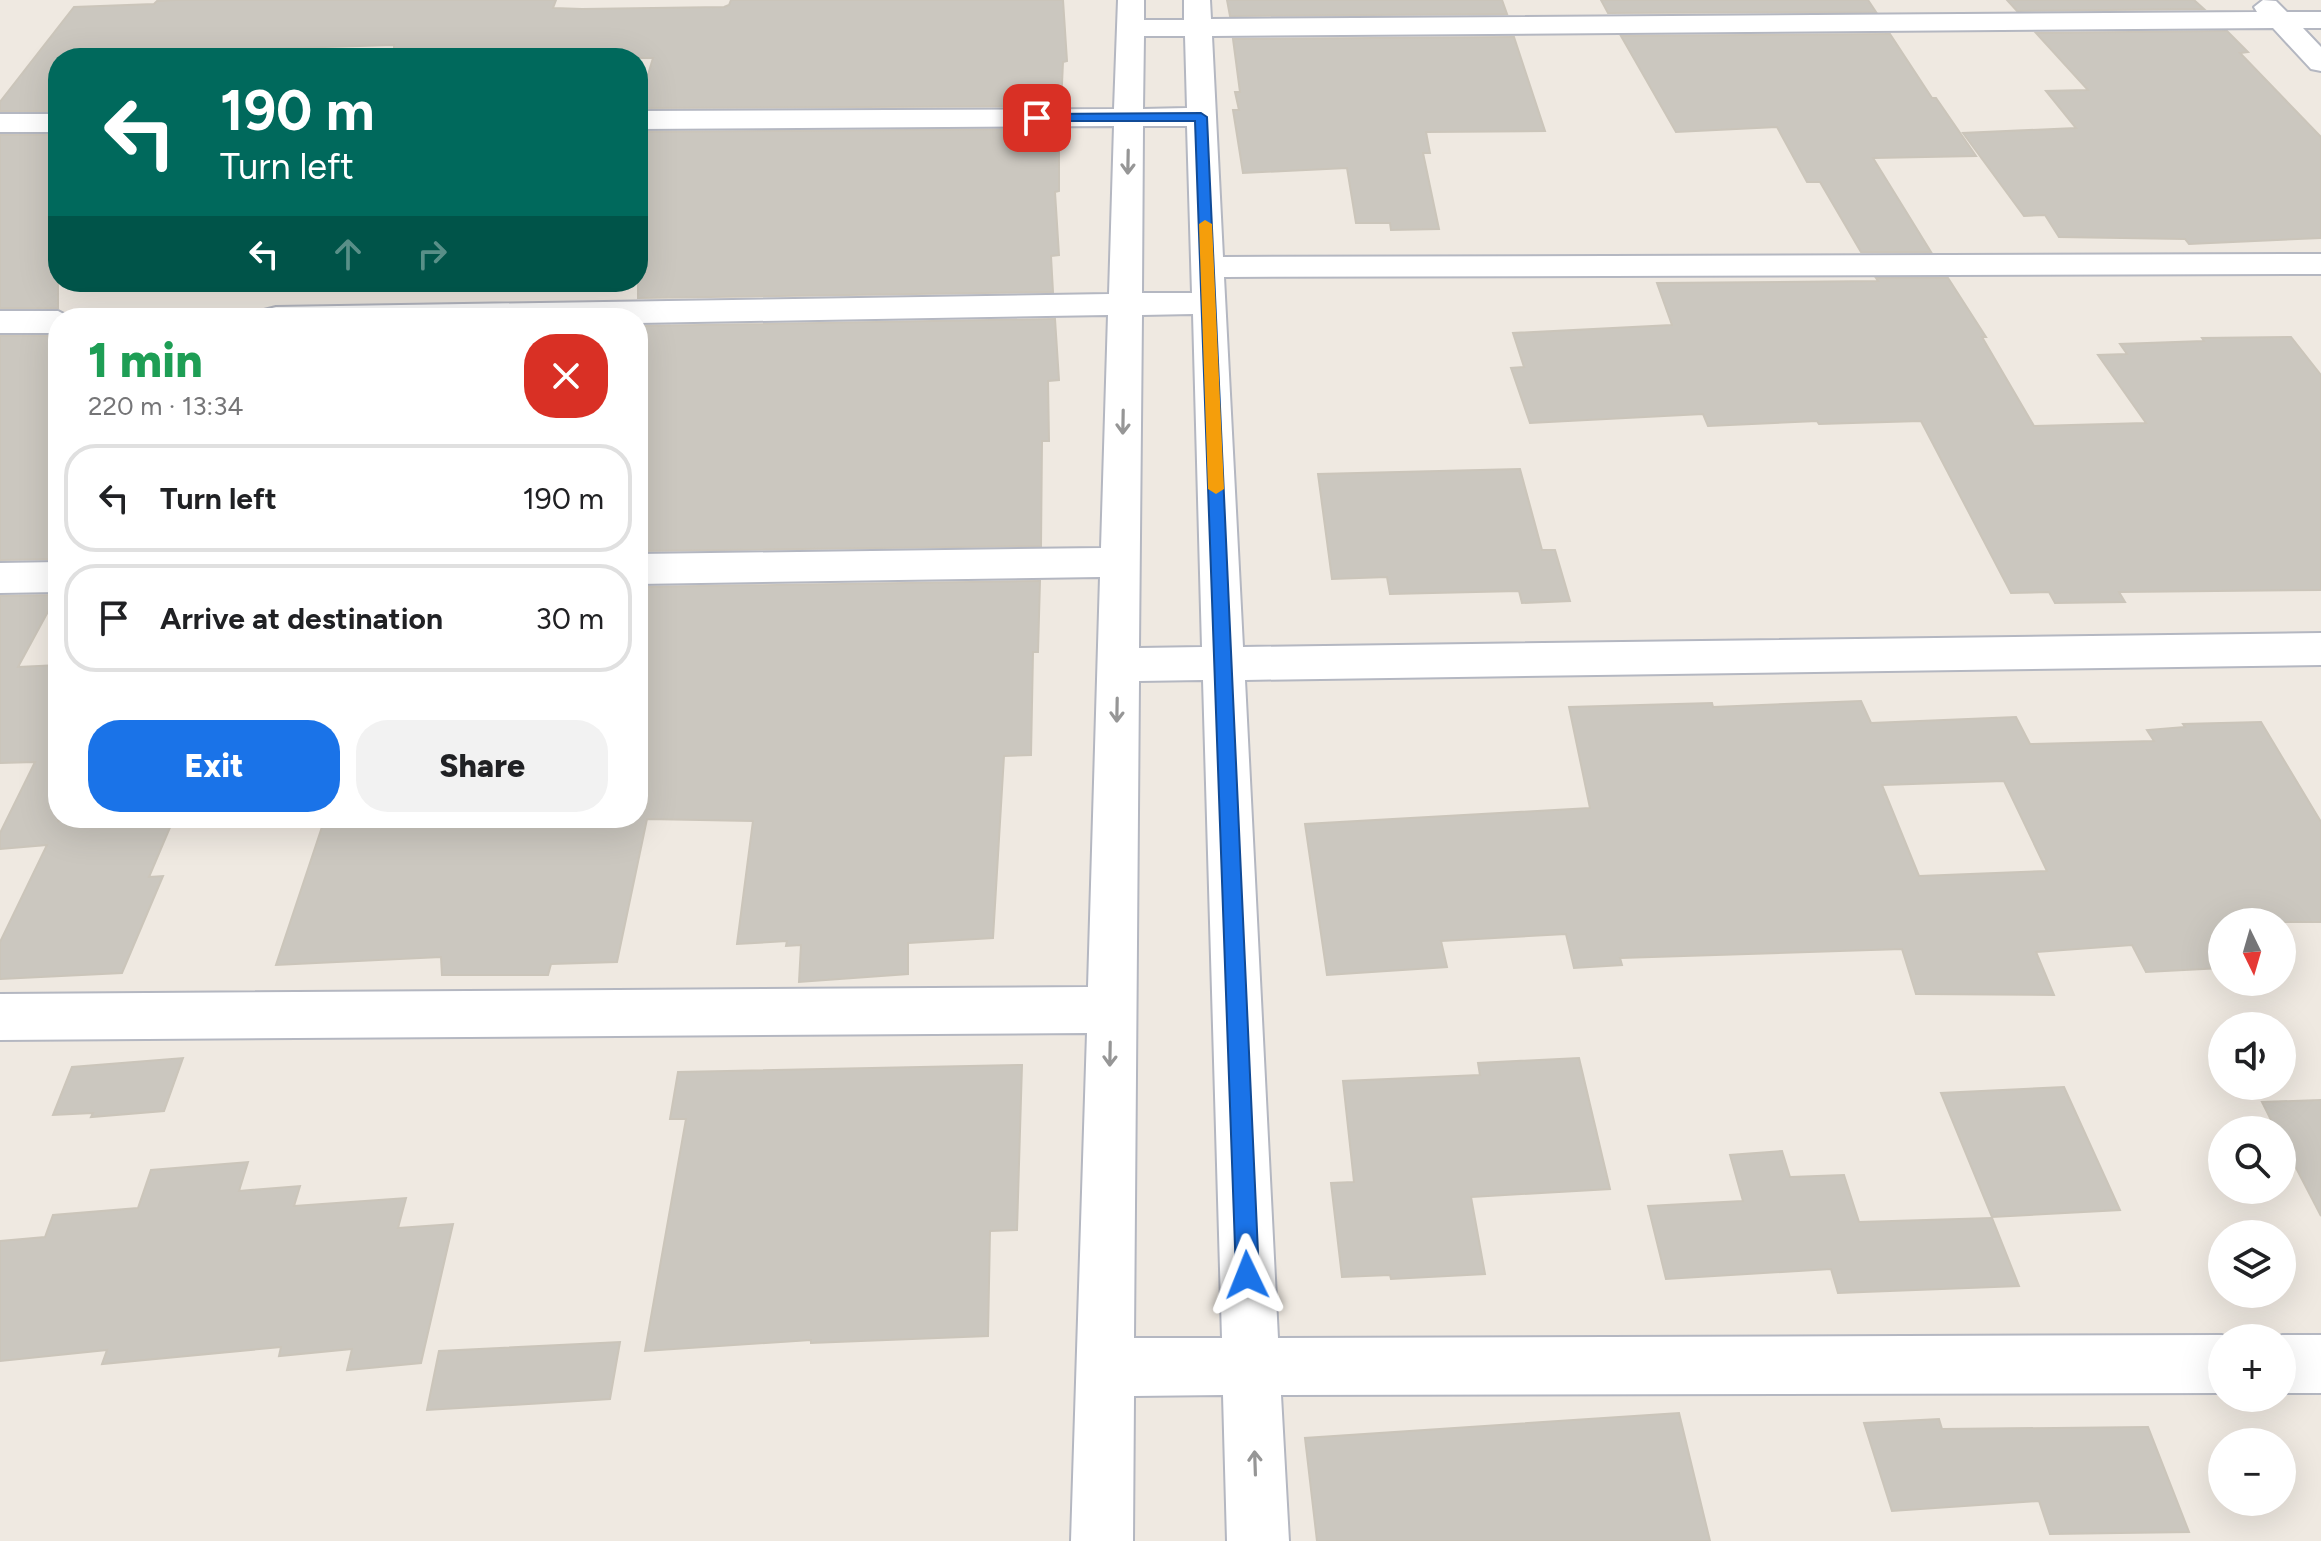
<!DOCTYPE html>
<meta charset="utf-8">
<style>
:root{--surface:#fff;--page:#f2f2f2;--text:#202124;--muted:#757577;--line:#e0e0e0;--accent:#1a73e8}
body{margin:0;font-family:Figtree,sans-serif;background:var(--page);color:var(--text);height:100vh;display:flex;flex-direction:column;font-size:30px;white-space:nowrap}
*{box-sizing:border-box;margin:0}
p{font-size:26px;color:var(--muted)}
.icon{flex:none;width:44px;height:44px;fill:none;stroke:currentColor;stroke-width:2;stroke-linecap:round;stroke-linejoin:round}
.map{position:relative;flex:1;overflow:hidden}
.sheet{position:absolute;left:48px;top:308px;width:600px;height:520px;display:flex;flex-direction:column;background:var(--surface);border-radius:32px;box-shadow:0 8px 32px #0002}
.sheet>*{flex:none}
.guide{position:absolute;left:48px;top:48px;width:600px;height:244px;border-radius:32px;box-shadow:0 8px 32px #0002;background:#00695c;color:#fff;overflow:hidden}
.needle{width:52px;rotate:175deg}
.fabs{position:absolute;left:2208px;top:908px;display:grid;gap:16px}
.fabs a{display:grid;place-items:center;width:88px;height:88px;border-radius:50%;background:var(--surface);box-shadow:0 8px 32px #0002;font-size:40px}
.pin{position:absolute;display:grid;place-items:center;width:68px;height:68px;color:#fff;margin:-34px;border-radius:16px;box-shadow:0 4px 12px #0006}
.me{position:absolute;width:88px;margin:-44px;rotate:358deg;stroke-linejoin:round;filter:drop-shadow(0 0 6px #0008)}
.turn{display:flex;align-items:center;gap:28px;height:168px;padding:0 40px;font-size:36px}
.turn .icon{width:104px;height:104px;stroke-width:2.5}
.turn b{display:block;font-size:56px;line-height:68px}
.lanes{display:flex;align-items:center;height:76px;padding:0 40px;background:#0003;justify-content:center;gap:40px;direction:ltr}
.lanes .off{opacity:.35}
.round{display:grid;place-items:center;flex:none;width:84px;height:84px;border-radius:32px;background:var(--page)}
.summary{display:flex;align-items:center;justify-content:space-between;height:136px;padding:0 40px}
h1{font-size:48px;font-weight:800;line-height:60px;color:#1e9e55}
.cta{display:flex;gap:16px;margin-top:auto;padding:16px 40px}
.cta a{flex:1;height:92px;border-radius:32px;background:var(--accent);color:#fff;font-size:32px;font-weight:800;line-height:92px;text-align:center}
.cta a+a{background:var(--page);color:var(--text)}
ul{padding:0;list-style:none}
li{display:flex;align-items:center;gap:24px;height:108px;margin:0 16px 12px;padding:0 24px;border:4px solid var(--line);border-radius:32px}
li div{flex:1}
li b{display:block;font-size:30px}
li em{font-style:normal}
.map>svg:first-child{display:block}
.building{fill:#cbc7bf;stroke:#cbc5ba;stroke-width:2;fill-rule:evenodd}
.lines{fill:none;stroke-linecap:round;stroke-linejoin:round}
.minor-casing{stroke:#b4b7c1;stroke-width:4}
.minor{fill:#fff;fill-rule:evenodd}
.oneway{stroke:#969696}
.route{fill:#1a73e8;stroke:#114b97;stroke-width:2}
.slow{fill:#f59e0b}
</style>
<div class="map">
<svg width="2321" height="1541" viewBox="0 0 2321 1541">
<rect width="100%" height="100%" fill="#efe9e1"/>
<!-- building -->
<g class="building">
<polygon points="175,0 556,0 553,8 582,9 724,7 729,5 731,0 1063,0 1067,61 1063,62 1061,106 638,108 653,58 394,58 394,45 256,49 250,58 180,58 185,50 58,56 58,111 0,111 0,102 74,7 154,4 157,1"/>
<polygon points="1227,0 1502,0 1507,14 1230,16"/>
<polygon points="1601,0 1868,0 1876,12 1608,13"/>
<polygon points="2007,0 2194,0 2204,9 2017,11"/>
<polygon points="2227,31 2248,52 2240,53 2321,137 2321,238 2189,244 2185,239 2059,237 2045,215 2024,216 1963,133 2076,128 2046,91 2088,90 2036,33"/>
<polygon points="1890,34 1932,98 1936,98 1976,156 1873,158 1931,252 1861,252 1820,182 1807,182 1777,127 1676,132 1621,36"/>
<polygon points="1514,37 1545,131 1426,132 1430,153 1423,153 1439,229 1391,230 1390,223 1356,223 1347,168 1243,173 1233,110 1239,110 1235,92 1240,92 1233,39"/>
<polygon points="1063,129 1064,148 1059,149 1059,191 1055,192 1059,255 1051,256 1053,292 638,298 638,132"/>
<rect x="0" y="135" width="58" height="173"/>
<polygon points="1876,278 1948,278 1986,337 1982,337 2034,426 2146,423 2098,355 2127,354 2120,344 2204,341 2202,338 2291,337 2321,375 2321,590 2119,592 2125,602 2055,603 2049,592 2011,593 1921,421 1819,424 1817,421 1708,426 1703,414 1530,423 1511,368 1524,367 1513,333 1672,325 1657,283 1878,281"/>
<polygon points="1055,319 1059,380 1048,381 1049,441 1042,441 1041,546 638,551 638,326"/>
<polygon points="0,336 58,336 58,559 0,560"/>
<polygon points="1520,469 1542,550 1555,550 1570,601 1522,603 1519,591 1390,594 1387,577 1332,579 1318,474"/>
<polygon points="1040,581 1038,652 1033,652 1031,755 1004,756 993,938 908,943 908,974 799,982 801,945 786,946 787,941 737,944 753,821 647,819 617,962 551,964 548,975 442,975 441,957 276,965 325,818 638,818 638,587"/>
<polygon points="57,595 18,667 58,665 58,822 60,818 174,818 149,877 163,876 122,973 0,979 0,942 47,845 0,849 0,833 35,762 0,763 0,596"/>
<path d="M1861 701 1871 723 2016 717 2030 744 2154 741 2147 730 2185 727 2183 724 2261 722 2321 822V922H2222V968L2146 972 2132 945 2036 952 2054 995 1916 994 1902 949 1620 958 1622 965 1574 968 1566 934 1441 941 1447 967 1327 975 1305 824 1590 808 1569 707 1712 703 1713 707ZM2004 781 2047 871 1919 876 1882 785Z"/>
<polygon points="183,1058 164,1111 91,1117 93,1113 53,1115 72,1067"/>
<polygon points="1579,1058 1610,1189 1471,1197 1485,1274 1391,1279 1390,1275 1342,1277 1331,1183 1354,1182 1343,1081 1480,1075 1478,1063"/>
<polygon points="1022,1065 1017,1230 990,1231 988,1336 811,1343 811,1340 645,1351 686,1119 670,1119 678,1072"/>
<polygon points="2064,1087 2120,1210 1992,1217 1941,1093"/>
<polygon points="2321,1100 2321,1216 2282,1141 2282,1130 2276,1130 2262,1102"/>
<polygon points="1782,1151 1790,1177 1844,1175 1859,1222 1992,1218 2019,1286 1838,1293 1831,1269 1666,1279 1648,1206 1743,1201 1730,1155"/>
<polygon points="248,1162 239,1191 300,1186 294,1206 406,1198 398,1228 453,1224 421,1363 347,1370 352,1349 279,1356 281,1347 102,1364 107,1350 0,1361 0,1241 45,1237 53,1215 138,1208 151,1170"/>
<polygon points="620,1342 610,1399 427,1410 439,1351"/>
<polygon points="1679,1413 1710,1541 1317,1541 1305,1438"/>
<polygon points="1939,1419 1942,1429 2148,1427 2189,1532 2050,1534 2039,1501 1892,1511 1864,1423"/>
</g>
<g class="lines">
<!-- minor casing -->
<g class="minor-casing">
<g id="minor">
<path d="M1118 0H1144V20H1184V0H1210L1211 19 2257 12 2254 7 2263 0 2276 1 2287 12H2321V28H2303L2321 47V71L2311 69 2273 28 1212 36 1223 257 2321 254V274L1224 277 1243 647 2321 633V665L1245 680 1278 1338 2222 1335 2229 1338H2222V1393L1281 1395 1289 1541H1227L1223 1395 1134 1396 1133 1541H1071L1087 1033 0 1040V994L1088 987 1100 577 638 584V554L1101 548 1108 315 638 323V318H259L264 310 276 307 1109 294 1114 126 638 129V111L1114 109ZM1144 36H1185L1187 108 1143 109ZM1143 126H1187L1192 293H1142ZM1193 314 1202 647 1139 648 1142 315ZM1203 680 1222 1338H1134L1139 681Z"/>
<rect x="0" y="114" width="58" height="18"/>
<polygon points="0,311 58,311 72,318 58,318 58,333 0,333"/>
<polygon points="58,562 58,592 0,593 0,563"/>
<polygon points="2282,1335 2321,1335 2321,1393 2282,1393 2282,1338 2275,1338"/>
</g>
</g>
<!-- minor -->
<use href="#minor" class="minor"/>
</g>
<!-- one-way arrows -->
<defs><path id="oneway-shaft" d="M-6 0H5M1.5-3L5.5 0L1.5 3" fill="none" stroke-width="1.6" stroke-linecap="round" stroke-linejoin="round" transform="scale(2)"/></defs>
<g class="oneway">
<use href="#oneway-shaft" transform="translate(1128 162) rotate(91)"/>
<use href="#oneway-shaft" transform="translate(1123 422) rotate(91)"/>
<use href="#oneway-shaft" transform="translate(1117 710) rotate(91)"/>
<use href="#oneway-shaft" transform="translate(1110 1054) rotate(91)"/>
<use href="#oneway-shaft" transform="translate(1255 1463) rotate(-92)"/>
</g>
<!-- route -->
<polygon class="route" points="1201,113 1207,117 1259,1275 1256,1284 1247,1287 1239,1284 1236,1275 1195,121 1037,121 1031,118 1037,114"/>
<!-- slow -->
<polygon class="slow" points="1205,220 1212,224 1224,489 1216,494 1208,489 1199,224"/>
</svg>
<div class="fabs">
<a><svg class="needle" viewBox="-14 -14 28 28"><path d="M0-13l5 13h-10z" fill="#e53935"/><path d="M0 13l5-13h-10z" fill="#757577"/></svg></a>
<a><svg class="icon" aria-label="sound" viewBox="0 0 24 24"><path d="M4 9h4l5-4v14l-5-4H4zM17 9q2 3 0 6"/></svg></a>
<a><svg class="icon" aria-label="search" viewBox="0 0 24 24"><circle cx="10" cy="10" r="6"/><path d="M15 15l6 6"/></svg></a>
<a><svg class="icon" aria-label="layers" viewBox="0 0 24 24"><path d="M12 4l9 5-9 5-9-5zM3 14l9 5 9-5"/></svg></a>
<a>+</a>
<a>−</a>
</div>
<div class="pin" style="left:1037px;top:118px;background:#d93025"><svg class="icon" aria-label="arrive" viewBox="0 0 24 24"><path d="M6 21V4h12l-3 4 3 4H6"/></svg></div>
<svg class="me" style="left:1247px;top:1275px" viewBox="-20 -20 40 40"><path d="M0-17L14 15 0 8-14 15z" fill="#1a73e8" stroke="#fff" stroke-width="4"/></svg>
<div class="guide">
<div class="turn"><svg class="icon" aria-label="left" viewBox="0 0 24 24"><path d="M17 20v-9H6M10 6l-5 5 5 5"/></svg><div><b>190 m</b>Turn left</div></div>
<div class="lanes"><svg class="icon" aria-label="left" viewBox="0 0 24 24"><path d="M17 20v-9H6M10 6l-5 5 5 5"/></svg><svg class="icon off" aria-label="ahead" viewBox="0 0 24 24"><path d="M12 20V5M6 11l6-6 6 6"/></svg><svg class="icon off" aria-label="right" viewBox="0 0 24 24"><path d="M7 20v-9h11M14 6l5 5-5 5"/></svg></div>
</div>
<section class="sheet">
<div class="summary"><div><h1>1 min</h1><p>220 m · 13:34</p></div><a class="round" style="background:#d93025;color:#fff"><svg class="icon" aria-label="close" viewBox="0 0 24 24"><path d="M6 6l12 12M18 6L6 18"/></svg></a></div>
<ul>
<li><svg class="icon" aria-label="left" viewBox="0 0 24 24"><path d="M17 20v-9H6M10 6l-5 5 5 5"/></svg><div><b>Turn left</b></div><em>190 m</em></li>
<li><svg class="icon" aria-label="arrive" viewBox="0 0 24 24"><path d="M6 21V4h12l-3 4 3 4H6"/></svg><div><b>Arrive at destination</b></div><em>30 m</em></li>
</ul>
<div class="cta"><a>Exit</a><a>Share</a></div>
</section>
</div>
